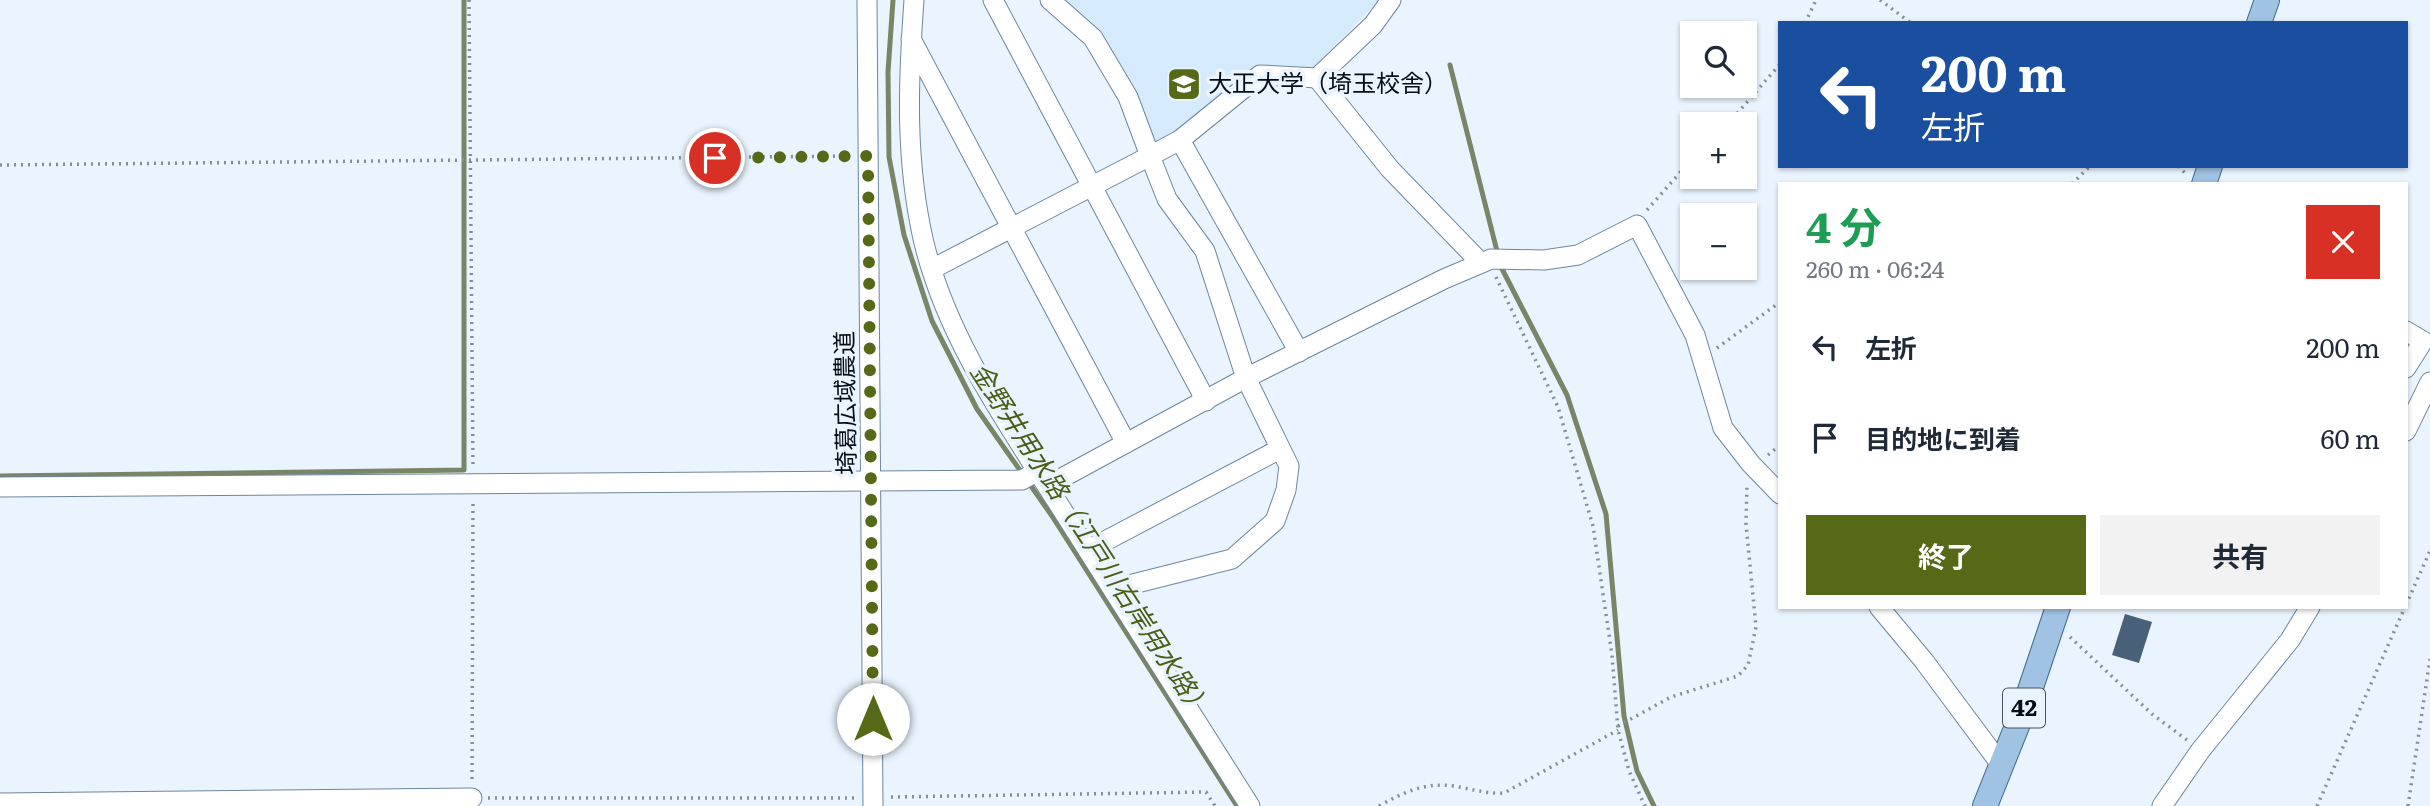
<!DOCTYPE html>
<html lang="ja">
<meta charset="utf-8">
<style>
:root{--surface:#fff;--page:#f2f2f3;--text:#1f2937;--muted:#747a83;--accent:#556916}
body{margin:0;font-family:Literata,"Noto Sans JP",serif;background:var(--page);color:var(--text);height:100vh;display:flex;flex-direction:column;font-size:26px;white-space:nowrap}
*{box-sizing:border-box;margin:0}
p{font-size:23px;color:var(--muted)}
.icon{flex:none;width:38px;height:38px;fill:none;stroke:currentColor;stroke-width:2;stroke-linecap:round;stroke-linejoin:round}
.map{position:relative;flex:1;overflow:hidden}
.side{position:absolute;left:1778px;top:182px;width:630px;height:427px;display:flex;flex-direction:column;background:var(--surface);border-radius:0px;box-shadow:0 2px 5px #0004}
.side>*{flex:none}
.guide{position:absolute;left:1778px;top:21px;width:630px;height:147px;border-radius:0px;box-shadow:0 2px 5px #0004;background:#1a4fa0;color:#fff;overflow:hidden}
.fabs{position:absolute;left:1680px;top:21px;display:grid;gap:14px}
.fabs a{display:grid;place-items:center;width:77px;height:77px;border-radius:0px;background:var(--surface);box-shadow:0 2px 5px #0004;font-size:35px}
.pin{position:absolute;display:grid;place-items:center;width:60px;height:60px;color:#fff;margin:-30px;border:4px solid #fff;border-radius:50%;box-shadow:0 2px 7px #0007}
.me{position:absolute;width:77px;margin:-38px;rotate:0deg;stroke-linejoin:round;filter:drop-shadow(0 0 5px #0008)}
.turn{display:flex;align-items:center;gap:24px;height:147px;padding:0 28px;font-size:32px}
.turn .icon{width:91px;height:91px;stroke-width:2.5}
.turn b{display:block;font-size:49px;line-height:60px}
.round{display:grid;place-items:center;flex:none;width:74px;height:74px;border-radius:0px;background:var(--page)}
.summary{display:flex;align-items:center;justify-content:space-between;height:119px;padding:0 28px}
h1{font-size:42px;font-weight:700;line-height:52px;color:#1e9e55}
.cta{display:flex;gap:14px;margin-top:auto;padding:14px 28px}
.cta a{flex:1;height:80px;border-radius:0px;background:var(--accent);color:#fff;font-size:28px;font-weight:700;line-height:80px;text-align:center}
.cta a+a{background:var(--page);color:var(--text)}
ul{padding:0;list-style:none}
li{display:flex;align-items:center;gap:21px;height:91px;padding:0 28px}
li div{flex:1}
li b{display:block;font-size:26px}
li em{font-style:normal}
.map>svg:first-child{display:block}
.built{fill:#d6eafe}
.lines{fill:none;stroke-linecap:round;stroke-linejoin:round}
.stream{stroke:#788566;stroke-width:5}
.building{fill:#486078}
.minor-casing{stroke:#6d869f;stroke-width:21}
.major-casing{stroke:#406990;stroke-width:26}
.path{stroke:#848e98;stroke-width:3.5;stroke-dasharray:2 5;stroke-linecap:butt}
.minor{stroke:#fff;stroke-width:19}
.major{stroke:#a0c2e3;stroke-width:24}
.route{stroke:#556916;stroke-width:12;stroke-dasharray:0 21.6}
.labels{text-anchor:middle;stroke-width:7;stroke-linejoin:round;paint-order:stroke}
.shield{fill:#e9f4ff;stroke:#49525c;stroke-width:2}
.shield-label{font-size:23px;font-weight:bold;fill:#050d16}
.poi-label{font-size:24px;fill:#050d16;stroke:#e9f4ff;text-anchor:start}
.street-label{font-size:24px;fill:#050d16;stroke:#e9f4ff}
.water-label{font-size:26px;font-style:italic;fill:#4c5e15;stroke:#e9f4ff}
</style>
<div class="map">
<svg width="2430" height="806" viewBox="0 0 2430 806">
<rect width="100%" height="100%" fill="#e9f4ff"/>
<!-- built -->
<polygon class="built" points="1062,0 1379,0 1308,73 1258,70 1157,146"/>
<g class="lines">
<!-- stream -->
<g class="stream">
<polyline points="893,0 888,72 889,157 904,235 932,321 977,409 1052,516 1237,806"/>
<polyline points="1450,65 1498,255"/>
<polyline points="1500,265 1567,395 1606,514 1624,716 1637,771 1654,806"/>
<polyline points="0,476 464,470 464,0"/>
</g>
</g>
<!-- building -->
<polygon class="building" points="2125,614 2152,622 2139,663 2112,655"/>
<g class="lines">
<!-- minor casing -->
<g class="minor-casing">
<g id="minor">
<polyline points="867,0 873,806"/>
<path d="M914 0C908 83 905 161 924 243 949 345 1013 431 1068 519 1129 614 1189 710 1250 806"/>
<polyline points="993,0 1206,401"/>
<polyline points="1050,0 1093,38 1128,97 1150,156 1180,140 1260,75 1317,78"/>
<polyline points="1391,0 1373,25 1317,78 1390,169 1481,263"/>
<polyline points="911,39 1126,443"/>
<polyline points="1180,140 1299,352"/>
<polyline points="932,269 1150,156 1167,199 1205,251 1246,378 1289,466 1286,490 1275,521 1232,559 1113,589"/>
<polyline points="2406,331 2423,341 2406,368"/>
<polyline points="2406,431 2430,382"/>
<polyline points="1047,486 1246,378 1444,279 1491,259 1544,260 1578,255 1637,225 1695,335 1723,428 1751,464 1780,494"/>
<polyline points="0,487 1022,480 1038,471"/>
<polyline points="1088,550 1280,449"/>
<polyline points="1879,607 1924,661 2002,766"/>
<polyline points="0,803 472,798"/>
<polyline points="2162,806 2200,751 2290,640 2310,607"/>
</g>
</g>
<!-- major casing -->
<g class="major-casing">
<g id="major">
<polyline points="2259,23 2267,0"/>
<polyline points="2204,184 2210,166"/>
<polyline points="1985,806 2023,711 2058,607"/>
</g>
</g>
<!-- path -->
<g class="path">
<polyline points="469,0 473,468"/>
<polyline points="1880,0 1911,23"/>
<polyline points="1805,23 1816,0"/>
<polyline points="1728,124 1780,64"/>
<polyline points="0,165 852,156"/>
<polyline points="2178,166 2187,175"/>
<polyline points="2072,184 2090,166"/>
<polyline points="1647,210 1692,159"/>
<polyline points="1496,277 1558,407 1593,526 1612,655 1618,730 1629,771 1645,806"/>
<polyline points="1717,348 1780,302"/>
<polyline points="1768,455 1780,445"/>
<polyline points="2406,605 2430,551"/>
<polyline points="2070,637 2152,714 2187,740"/>
<polyline points="1618,726 1671,697 1738,676 1748,665 1756,627 1746,524 1747,486"/>
<polyline points="472,779 473,500"/>
<polyline points="891,797 1206,792 1215,806"/>
<polyline points="488,798 855,798"/>
<path d="M1379 806C1404 792 1425 782 1454 786 1471 789 1487 794 1504 793L1618 730"/>
<polyline points="2317,806 2405,607"/>
<polyline points="2408,806 2430,659"/>
</g>
<!-- minor -->
<use href="#minor" class="minor"/>
<!-- major -->
<use href="#major" class="major"/>
</g>
<g class="lines">
<!-- route -->
<polyline class="route" points="715,158 868,156 873,719"/>
</g>
<!-- icons -->
<defs>
<g id="university-square" transform="scale(1.75)"><rect x="-9" y="-9" width="18" height="18" rx="4" fill="#556916" stroke="#e9f4ff"/><path d="M0-5L7-2L0 1L-7-2ZM-4 1L0 2.5L4 1V4Q0 6-4 4Z" fill="#fff"/></g>
</defs>
<g fill-rule="evenodd">
<use href="#university-square" x="1184" y="84"/>
</g>
<g class="labels">
<!-- shield labels -->
<rect class="shield" x="2003" y="688.5" width="42" height="39" rx="5"/>
<g class="shield-label">
<text x="2024" y="716">42</text>
</g>
<!-- poi labels -->
<g class="poi-label">
<text x="1208" y="92">大正大学（埼玉校舎）</text>
</g>
<!-- street labels -->
<g class="street-label">
<text transform="translate(846 403) rotate(-91)" y="8">埼葛広域農道</text>
</g>
<!-- water labels -->
<g class="water-label">
<text transform="translate(1090 540) rotate(57)" y="9">金野井用水路（江戸川右岸用水路）</text>
</g>
</g>
</svg>
<div class="fabs">
<a><svg class="icon" aria-label="search" viewBox="0 0 24 24"><circle cx="10" cy="10" r="6"/><path d="M15 15l6 6"/></svg></a>
<a>+</a>
<a>−</a>
</div>
<div class="pin" style="left:715px;top:158px;background:#d93025"><svg class="icon" aria-label="arrive" viewBox="0 0 24 24"><path d="M6 21V4h12l-3 4 3 4H6"/></svg></div>
<svg class="me" style="left:873px;top:719px" viewBox="-20 -20 40 40"><circle r="19" fill="#fff"/><path d="M0-13L10 11 0 6-10 11z" fill="#556916"/></svg>
<div class="guide">
<div class="turn"><svg class="icon" aria-label="left" viewBox="0 0 24 24"><path d="M17 20v-9H6M10 6l-5 5 5 5"/></svg><div><b>200 m</b>左折</div></div>
</div>
<section class="side">
<div class="summary"><div><h1>4 分</h1><p>260 m · 06:24</p></div><a class="round" style="background:#d93025;color:#fff"><svg class="icon" aria-label="close" viewBox="0 0 24 24"><path d="M6 6l12 12M18 6L6 18"/></svg></a></div>
<ul>
<li><svg class="icon" aria-label="left" viewBox="0 0 24 24"><path d="M17 20v-9H6M10 6l-5 5 5 5"/></svg><div><b>左折</b></div><em>200 m</em></li>
<li><svg class="icon" aria-label="arrive" viewBox="0 0 24 24"><path d="M6 21V4h12l-3 4 3 4H6"/></svg><div><b>目的地に到着</b></div><em>60 m</em></li>
</ul>
<div class="cta"><a>終了</a><a>共有</a></div>
</section>
</div>
